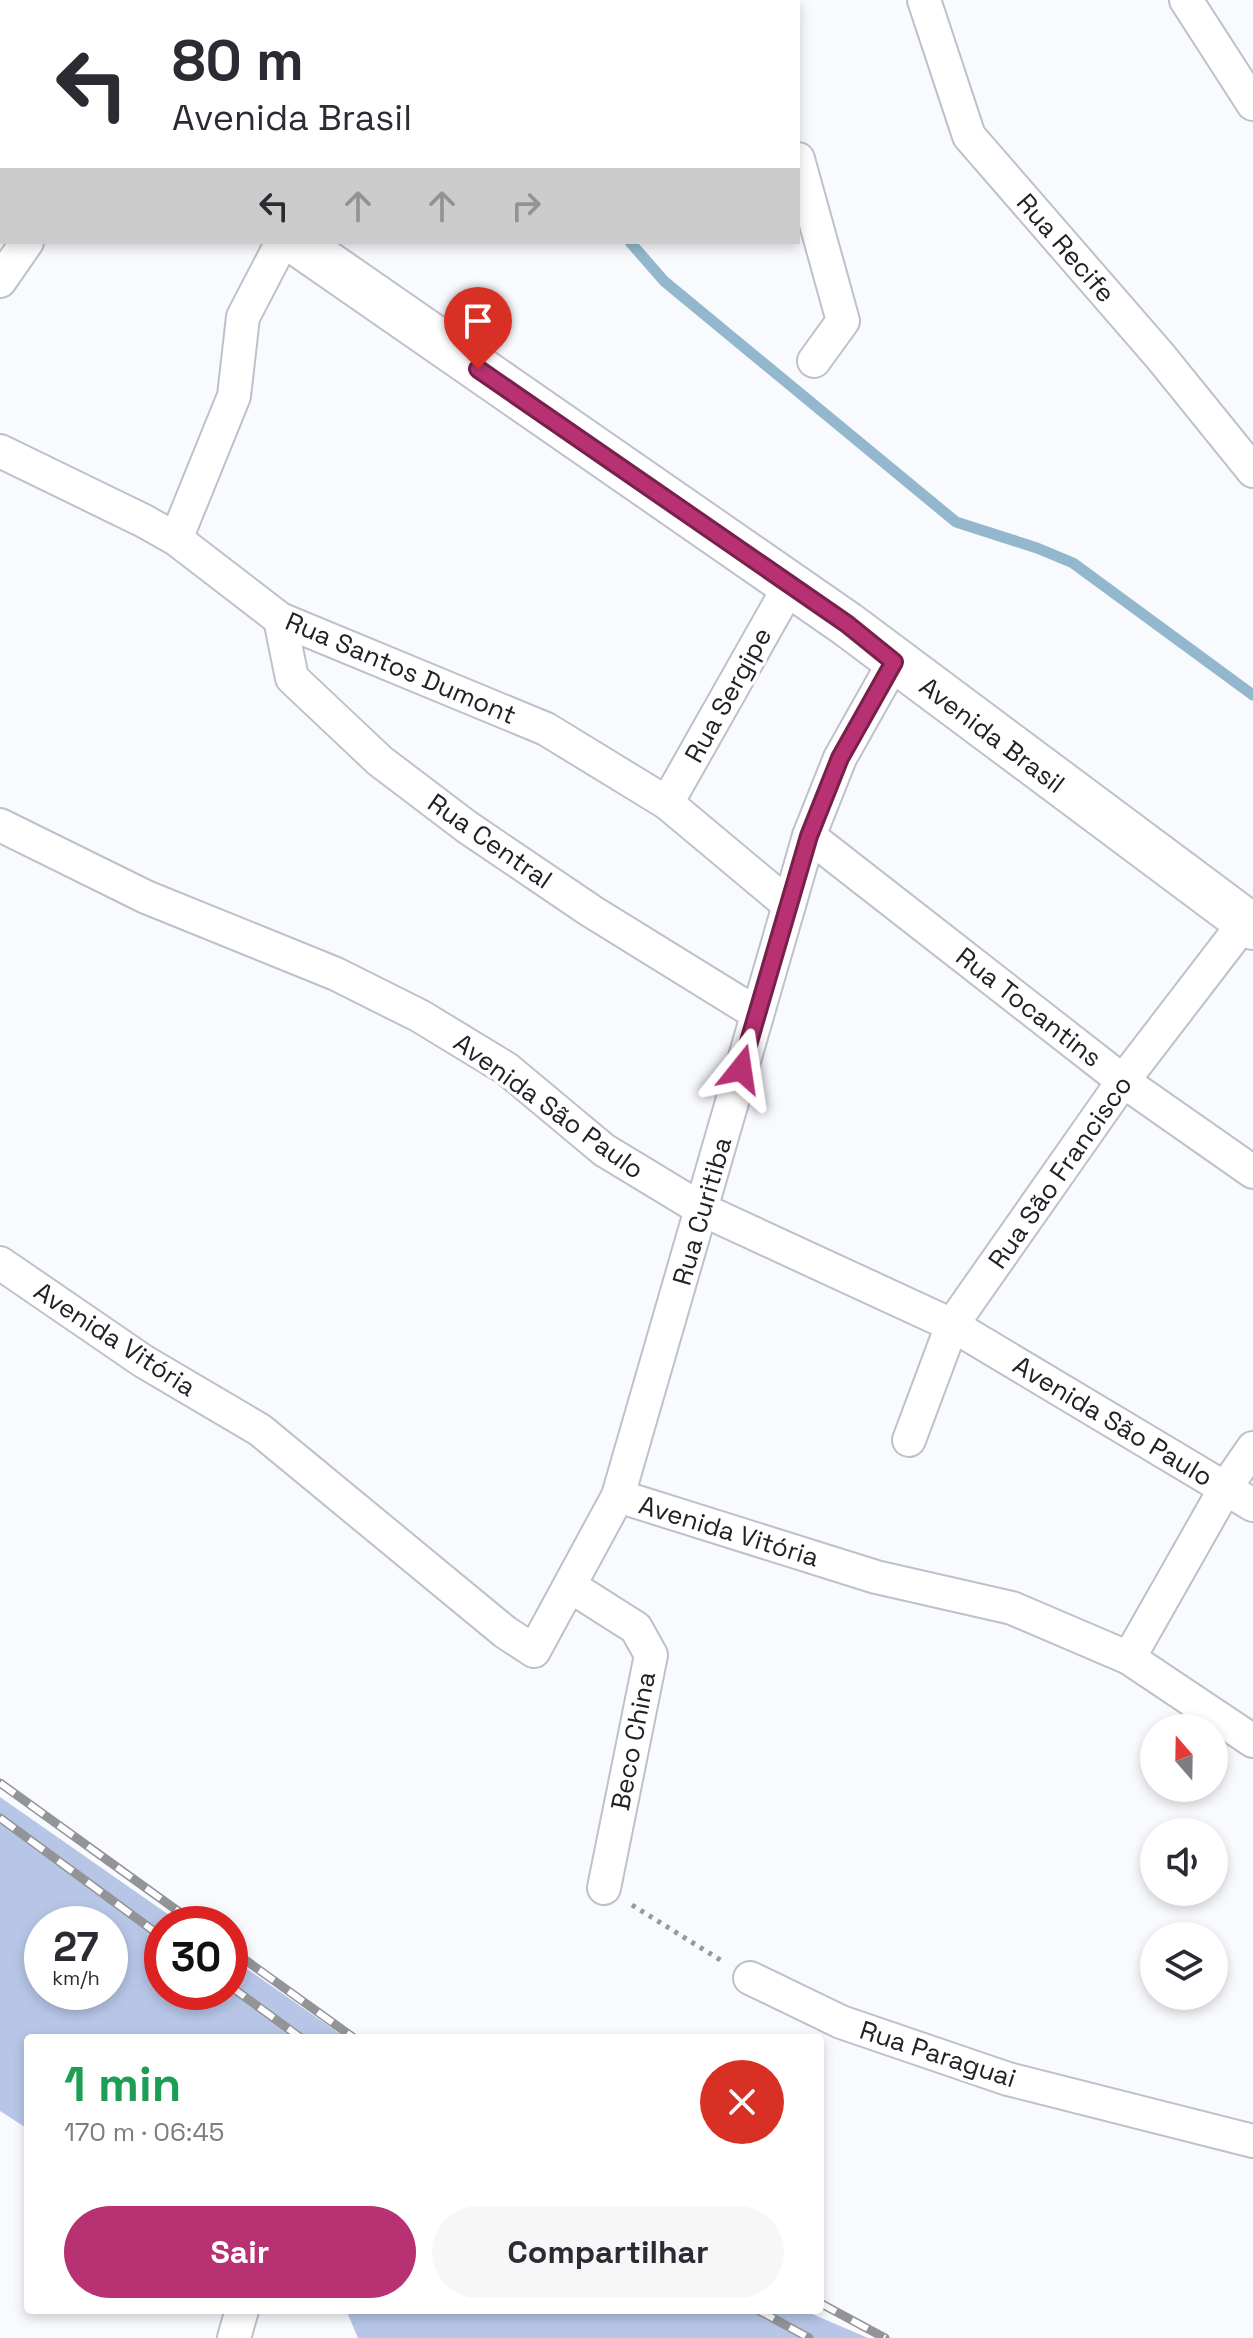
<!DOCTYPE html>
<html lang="pt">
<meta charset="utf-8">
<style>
:root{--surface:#fff;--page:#f7f7f7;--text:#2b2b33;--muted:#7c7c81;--accent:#b73173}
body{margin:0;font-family:"Space Grotesk",sans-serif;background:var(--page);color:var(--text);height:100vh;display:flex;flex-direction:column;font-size:30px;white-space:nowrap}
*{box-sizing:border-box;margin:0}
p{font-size:26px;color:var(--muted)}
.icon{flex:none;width:44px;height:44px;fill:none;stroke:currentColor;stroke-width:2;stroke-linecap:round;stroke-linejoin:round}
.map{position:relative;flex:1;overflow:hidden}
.sheet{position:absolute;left:24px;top:2034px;width:800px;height:280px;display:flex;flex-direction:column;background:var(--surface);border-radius:8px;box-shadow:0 4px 12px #0003}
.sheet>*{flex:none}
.top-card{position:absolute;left:0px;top:0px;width:800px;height:244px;box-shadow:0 4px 12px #0003;background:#fff;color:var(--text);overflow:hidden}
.needle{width:52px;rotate:340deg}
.controls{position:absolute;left:1140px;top:1714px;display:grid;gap:16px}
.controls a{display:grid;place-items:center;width:88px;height:88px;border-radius:50%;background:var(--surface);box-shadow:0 4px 12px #0003;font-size:40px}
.speed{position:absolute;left:24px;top:1906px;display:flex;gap:16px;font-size:40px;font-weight:700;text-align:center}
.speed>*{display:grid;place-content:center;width:104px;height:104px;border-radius:50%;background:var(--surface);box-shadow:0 4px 12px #0003;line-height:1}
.speed small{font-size:20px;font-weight:400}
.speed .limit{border:12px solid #d22;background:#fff;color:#111}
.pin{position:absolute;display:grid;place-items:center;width:68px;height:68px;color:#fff;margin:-82px -34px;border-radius:50% 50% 50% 0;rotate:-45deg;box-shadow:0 0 8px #0007}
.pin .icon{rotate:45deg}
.me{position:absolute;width:88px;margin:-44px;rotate:15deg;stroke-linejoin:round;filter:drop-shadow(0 0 6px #0008)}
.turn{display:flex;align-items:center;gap:28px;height:168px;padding:0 40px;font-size:36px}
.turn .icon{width:104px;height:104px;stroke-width:2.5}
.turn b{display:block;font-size:56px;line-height:68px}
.lanes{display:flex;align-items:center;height:76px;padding:0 40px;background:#0003;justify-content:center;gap:40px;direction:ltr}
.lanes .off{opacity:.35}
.round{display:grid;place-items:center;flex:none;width:84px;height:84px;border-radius:42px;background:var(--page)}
.headline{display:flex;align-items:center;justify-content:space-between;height:136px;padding:0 40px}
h1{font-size:48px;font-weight:800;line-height:60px;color:#1e9e55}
.action{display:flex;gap:16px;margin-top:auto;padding:16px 40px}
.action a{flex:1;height:92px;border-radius:48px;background:var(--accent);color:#fff;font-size:32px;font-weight:800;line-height:92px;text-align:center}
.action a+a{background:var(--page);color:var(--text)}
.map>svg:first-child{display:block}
.forest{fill:#b7c6e7;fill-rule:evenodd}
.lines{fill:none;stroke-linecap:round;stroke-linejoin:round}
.stream{stroke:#93b8cd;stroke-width:11}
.street-casing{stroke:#bdc1cb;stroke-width:36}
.secondary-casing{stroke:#bdc1cb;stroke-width:48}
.path{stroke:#97999d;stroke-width:5;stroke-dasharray:4 6;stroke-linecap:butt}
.street{stroke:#fff;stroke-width:32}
.secondary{stroke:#fff;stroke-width:44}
.rail-casing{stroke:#929498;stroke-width:9}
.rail{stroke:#fff;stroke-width:6;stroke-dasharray:18;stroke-linecap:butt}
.route-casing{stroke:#77204b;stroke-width:20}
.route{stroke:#b73173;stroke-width:14}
.labels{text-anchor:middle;stroke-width:7;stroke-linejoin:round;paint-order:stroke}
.street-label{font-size:26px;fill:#202225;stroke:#fff}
</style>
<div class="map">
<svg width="1253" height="2338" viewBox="0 0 1253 2338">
<rect width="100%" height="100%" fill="#f8fafe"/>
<!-- forest -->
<g class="forest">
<path d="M0 1797 182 1924H162V1992H230V1957L346 2038H28V2129L0 2111ZM42 1924H110V1992H42Z"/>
<polygon points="346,2310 803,2310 868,2338 358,2338"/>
</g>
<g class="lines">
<!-- stream -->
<g class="stream">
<polyline points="473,0 475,2"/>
<polyline points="630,242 664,281 956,522 1037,548 1073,563 1253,695"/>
</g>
<!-- street casing -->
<g class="street-casing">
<g id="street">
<polyline points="758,0 759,2"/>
<polyline points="924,0 969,136 1160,356 1253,471"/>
<polyline points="1186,0 1253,104"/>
<polyline points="314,2 316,0"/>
<polyline points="537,2 541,0"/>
<polyline points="798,159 843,321 814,361"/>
<polyline points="0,281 27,242"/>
<polyline points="0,451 144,521 176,539 280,619 546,729 667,803 789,905"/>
<polyline points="176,539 234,396 243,317 282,242"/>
<polyline points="280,619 292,678 380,761 467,827 591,911 756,1013"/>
<polyline points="667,803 789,587"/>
<polyline points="0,825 146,897 336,974 420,1016 507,1069 604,1150 703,1210 952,1325 1253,1505"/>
<polyline points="809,836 1123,1081 1253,1172"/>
<polyline points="0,1263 143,1361 260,1430 505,1632 534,1651 618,1496 809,836 840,758 894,662"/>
<polyline points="909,1440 952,1325 1123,1081 1245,922"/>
<polyline points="618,1496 876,1577 1012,1608 1129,1658 1253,1741"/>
<polyline points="570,1586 636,1628 651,1655 604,1888"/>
<polyline points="1129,1658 1226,1487 1253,1448"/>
<polyline points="750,1978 841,2022 1008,2079 1253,2141"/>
<polyline points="234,2338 242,2310"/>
</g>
</g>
<!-- secondary casing -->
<g class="secondary-casing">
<g id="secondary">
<polyline points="0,26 2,27"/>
<polyline points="296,242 847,624 1253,927"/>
</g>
</g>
<!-- path -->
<polyline class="path" points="632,1905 722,1961"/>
<!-- street -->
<use href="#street" class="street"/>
<!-- secondary -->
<use href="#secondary" class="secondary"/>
<!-- rail casing -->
<g class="rail-casing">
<g id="rail">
<polyline points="0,1783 196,1924"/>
<polyline points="0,1818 162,1937"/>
<polyline points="230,1949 354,2038"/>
<polyline points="230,1986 301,2038"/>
<polyline points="820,2303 885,2338"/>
<polyline points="758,2310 809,2338"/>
</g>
</g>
<!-- rail -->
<use href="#rail" class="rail"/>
</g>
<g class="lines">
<!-- route casing -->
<g class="route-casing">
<polyline id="route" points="478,369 847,624 894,662 840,758 809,836 741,1069"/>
</g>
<!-- route -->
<use href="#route" class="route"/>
</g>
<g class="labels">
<!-- street labels -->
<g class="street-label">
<text transform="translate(1066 248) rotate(49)" y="9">Rua Recife</text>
<text transform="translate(401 668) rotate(23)" y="9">Rua Santos Dumont</text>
<text transform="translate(728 695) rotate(-61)" y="9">Rua Sergipe</text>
<text transform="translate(992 735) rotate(37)" y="9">Avenida Brasil</text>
<text transform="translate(490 841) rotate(35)" y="9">Rua Central</text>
<text transform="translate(1029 1007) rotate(38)" y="9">Rua Tocantins</text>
<text transform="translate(549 1106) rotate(36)" y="9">Avenida São Paulo</text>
<text transform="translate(1060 1172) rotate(-55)" y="9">Rua São Francisco</text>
<text transform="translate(702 1211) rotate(-74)" y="9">Rua Curitiba</text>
<text transform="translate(115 1339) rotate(33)" y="9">Avenida Vitória</text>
<text transform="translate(1113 1421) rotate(31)" y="9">Avenida São Paulo</text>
<text transform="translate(729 1531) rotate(17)" y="9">Avenida Vitória</text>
<text transform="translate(633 1741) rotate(-79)" y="9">Beco China</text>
<text transform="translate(938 2054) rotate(18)" y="9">Rua Paraguai</text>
</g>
</g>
</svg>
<div class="controls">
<a><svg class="needle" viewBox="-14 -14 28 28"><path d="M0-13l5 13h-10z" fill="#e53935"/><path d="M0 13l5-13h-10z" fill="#7c7c81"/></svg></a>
<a><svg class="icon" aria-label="sound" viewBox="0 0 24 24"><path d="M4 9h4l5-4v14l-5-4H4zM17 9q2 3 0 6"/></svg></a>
<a><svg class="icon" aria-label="layers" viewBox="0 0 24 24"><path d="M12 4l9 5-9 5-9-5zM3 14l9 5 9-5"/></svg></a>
</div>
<div class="speed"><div>27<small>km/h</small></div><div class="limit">30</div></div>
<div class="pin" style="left:478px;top:369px;background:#d93025"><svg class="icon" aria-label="arrive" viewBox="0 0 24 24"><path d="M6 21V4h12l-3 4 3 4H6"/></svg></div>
<svg class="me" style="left:741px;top:1069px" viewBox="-20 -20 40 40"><path d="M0-17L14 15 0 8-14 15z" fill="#b73173" stroke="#fff" stroke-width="4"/></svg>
<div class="top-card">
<div class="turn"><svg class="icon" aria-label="left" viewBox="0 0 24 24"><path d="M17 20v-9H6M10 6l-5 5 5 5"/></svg><div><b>80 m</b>Avenida Brasil</div></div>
<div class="lanes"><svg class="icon" aria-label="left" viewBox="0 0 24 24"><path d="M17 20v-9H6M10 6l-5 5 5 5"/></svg><svg class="icon off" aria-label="ahead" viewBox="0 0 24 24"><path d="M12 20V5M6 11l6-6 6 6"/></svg><svg class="icon off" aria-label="ahead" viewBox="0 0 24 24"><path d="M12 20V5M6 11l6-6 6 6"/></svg><svg class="icon off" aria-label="right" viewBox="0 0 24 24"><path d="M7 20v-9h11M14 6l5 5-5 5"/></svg></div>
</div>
<section class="sheet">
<div class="headline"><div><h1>1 min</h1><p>170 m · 06:45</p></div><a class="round" style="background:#d93025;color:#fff"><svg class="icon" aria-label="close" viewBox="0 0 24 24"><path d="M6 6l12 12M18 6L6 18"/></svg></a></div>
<div class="action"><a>Sair</a><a>Compartilhar</a></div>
</section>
</div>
